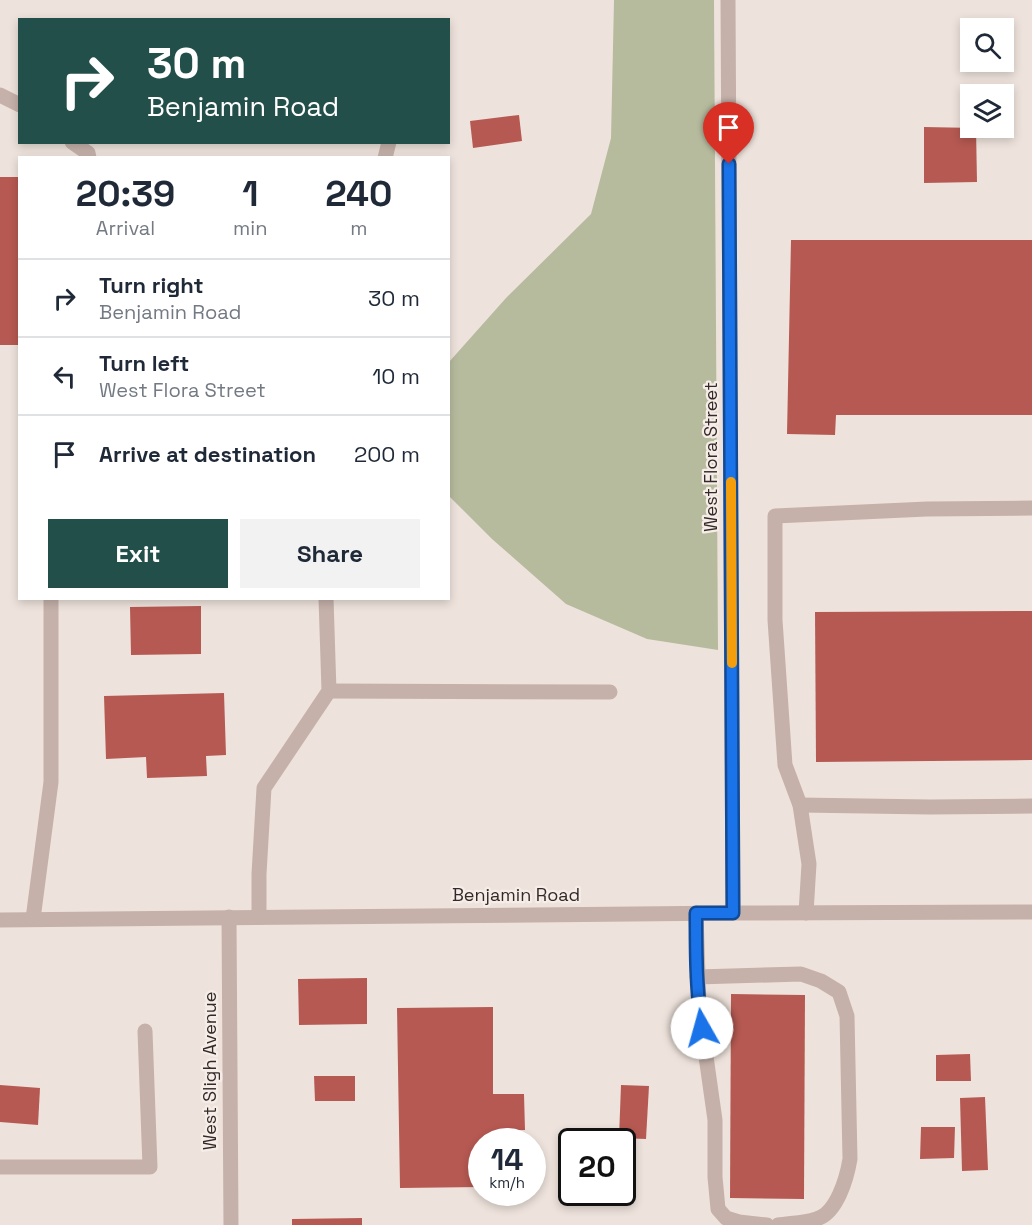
<!DOCTYPE html>
<style>
:root{--surface:#fff;--page:#f2f2f3;--text:#1f2937;--muted:#747a83;--line:#e0e1e3;--accent:#234f4b}
body{margin:0;font-family:"Space Grotesk",sans-serif;background:var(--page);color:var(--text);height:100vh;display:flex;flex-direction:column;font-size:22px;white-space:nowrap}
*{box-sizing:border-box;margin:0}
p{font-size:20px;color:var(--muted)}
.icon{flex:none;width:33px;height:33px;fill:none;stroke:currentColor;stroke-width:2;stroke-linecap:round;stroke-linejoin:round}
.map{position:relative;flex:1;overflow:hidden}
.details{position:absolute;left:18px;top:156px;width:432px;height:444px;display:flex;flex-direction:column;background:var(--surface);border-radius:0px;box-shadow:0 3px 9px #0003}
.details>*{flex:none}
.top-card{position:absolute;left:18px;top:18px;width:432px;height:126px;border-radius:0px;box-shadow:0 3px 9px #0003;background:#234f4b;color:#fff;overflow:hidden}
.controls{position:absolute;left:960px;top:18px;display:grid;gap:12px}
.controls a{display:grid;place-items:center;width:54px;height:54px;border-radius:0px;background:var(--surface);box-shadow:0 3px 9px #0003;font-size:30px}
.speed{position:absolute;left:468px;top:1128px;display:flex;gap:12px;font-size:30px;font-weight:700;text-align:center}
.speed>*{display:grid;place-content:center;width:78px;height:78px;border-radius:50%;background:var(--surface);box-shadow:0 3px 9px #0003;line-height:1}
.speed small{font-size:15px;font-weight:400}
.speed .limit{border:3px solid #111;border-radius:9px;background:#fff;color:#111}
.pin{position:absolute;display:grid;place-items:center;width:51px;height:51px;color:#fff;margin:-62px -26px;border-radius:50% 50% 50% 0;rotate:-45deg;box-shadow:0 0 6px #0007}
.pin .icon{rotate:45deg}
.me{position:absolute;width:66px;margin:-33px;rotate:353deg;stroke-linejoin:round;filter:drop-shadow(0 0 4px #0008)}
.turn{display:flex;align-items:center;gap:21px;height:126px;padding:0 30px;font-size:27px}
.turn .icon{width:78px;height:78px;stroke-width:2.5}
.turn b{display:block;font-size:42px;line-height:51px}
.eta{display:flex;justify-content:space-evenly;align-items:center;height:102px;text-align:center}
.eta b{font-size:36px;font-weight:700;line-height:42px}
.cta{display:flex;gap:12px;margin-top:auto;padding:12px 30px}
.cta a{flex:1;height:69px;border-radius:0px;background:var(--accent);color:#fff;font-size:24px;font-weight:700;line-height:69px;text-align:center}
.cta a+a{background:var(--page);color:var(--text)}
ul{padding:0;list-style:none}
li{display:flex;align-items:center;gap:18px;height:78px;padding:0 30px;border-top:2px solid var(--line)}
li div{flex:1}
li b{display:block;font-size:22px}
li em{font-style:normal}
.map>svg:first-child{display:block}
.green{fill:#b7bb9e}
.building{fill:#b65952}
.lines{fill:none;stroke-linecap:round;stroke-linejoin:round}
.minor{stroke:#c5b1aa;stroke-width:15}
.route-casing{stroke:#114b97;stroke-width:15}
.route{stroke:#1a73e8;stroke-width:10}
.slow{stroke:#f59e0b;stroke-width:10}
.labels{text-anchor:middle;stroke-width:4.5;stroke-linejoin:round;paint-order:stroke}
.street-label{font-size:18px;fill:#332a28;stroke:#f7ede8}
</style>
<div class="map">
<svg width="1032" height="1225" viewBox="0 0 1032 1225">
<rect width="100%" height="100%" fill="#eee3dc"/>
<!-- green -->
<polygon class="green" points="614,0 714,0 718,650 647,639 566,604 492,539 449,496 449,362 506,298 591,214 611,138"/>
<!-- building -->
<g class="building">
<polygon points="519,115 522,141 473,148 470,121"/>
<polygon points="924,127 976,128 977,182 924,183"/>
<rect x="0" y="177" width="20" height="168"/>
<polygon points="791,240 1032,240 1032,415 836,415 835,435 787,434"/>
<polygon points="201,606 201,654 131,655 130,607"/>
<polygon points="1032,611 1032,760 816,762 815,612"/>
<polygon points="224,693 226,755 206,756 207,776 147,778 146,757 106,759 104,696"/>
<polygon points="367,978 367,1024 299,1025 298,979"/>
<polygon points="731,994 805,995 804,1199 730,1198"/>
<polygon points="493,1007 493,1094 524,1094 525,1130 494,1131 494,1142 482,1142 482,1187 400,1188 397,1008"/>
<polygon points="970,1054 971,1081 936,1081 936,1055"/>
<polygon points="314,1076 355,1076 355,1101 315,1101"/>
<polygon points="0,1085 40,1088 38,1125 0,1122"/>
<polygon points="621,1085 649,1086 646,1139 619,1138"/>
<polygon points="985,1097 988,1170 962,1171 960,1098"/>
<polygon points="921,1127 955,1127 954,1158 920,1159"/>
<polygon points="362,1218 362,1225 292,1225 292,1219"/>
</g>
<g class="lines">
<!-- minor -->
<g class="minor">
<polyline points="728,0 733,913"/>
<polyline points="0,95 20,105"/>
<polyline points="72,142 88,153 89,158"/>
<polyline points="385,158 389,142"/>
<polyline points="329,691 610,692"/>
<polyline points="800,805 930,807 1032,806"/>
<polyline points="696,913 699,1007 715,1120 715,1177 718,1209 726,1218 739,1222 767,1225"/>
<polyline points="806,913 809,864 800,805 785,765 775,620 775,516 927,509 1032,508"/>
<polyline points="229,917 231,1225"/>
<polyline points="259,917 259,874 264,788 329,691 326,598"/>
<polyline points="33,919 51,782 51,598"/>
<polyline points="0,920 733,913 1032,912"/>
<path d="M697 977 801 974 821 981 839 992 847 1016 850 1159C847 1177 837 1214 816 1219 804 1223 790 1223 778 1225"/>
<polyline points="0,1167 150,1167 145,1031"/>
</g>
</g>
<g class="lines">
<!-- route casing -->
<g class="route-casing">
<path id="route" d="M702 1028C696 990 696 951 696 913H733L729 164"/>
</g>
<!-- route -->
<use href="#route" class="route"/>
<!-- slow -->
<polyline class="slow" points="731,482 732,663"/>
</g>
<g class="labels">
<!-- street labels -->
<g class="street-label">
<text transform="translate(711 457) rotate(-90)" y="6">West Flora Street</text>
<text x="516" y="901">Benjamin Road</text>
<text transform="translate(210 1071) rotate(-90)" y="6">West Sligh Avenue</text>
</g>
</g>
</svg>
<div class="controls">
<a><svg class="icon" aria-label="search" viewBox="0 0 24 24"><circle cx="10" cy="10" r="6"/><path d="M15 15l6 6"/></svg></a>
<a><svg class="icon" aria-label="layers" viewBox="0 0 24 24"><path d="M12 4l9 5-9 5-9-5zM3 14l9 5 9-5"/></svg></a>
</div>
<div class="speed"><div>14<small>km/h</small></div><div class="limit">20</div></div>
<div class="pin" style="left:729px;top:164px;background:#d93025"><svg class="icon" aria-label="arrive" viewBox="0 0 24 24"><path d="M6 21V4h12l-3 4 3 4H6"/></svg></div>
<svg class="me" style="left:702px;top:1028px" viewBox="-20 -20 40 40"><circle r="19" fill="#fff"/><path d="M0-13L10 11 0 6-10 11z" fill="#1a73e8"/></svg>
<div class="top-card">
<div class="turn"><svg class="icon" aria-label="right" viewBox="0 0 24 24"><path d="M7 20v-9h11M14 6l5 5-5 5"/></svg><div><b>30 m</b>Benjamin Road</div></div>
</div>
<section class="details">
<div class="eta">
<div><b>20:39</b><p>Arrival</p></div>
<div><b>1</b><p>min</p></div>
<div><b>240</b><p>m</p></div>
</div>
<ul>
<li><svg class="icon" aria-label="right" viewBox="0 0 24 24"><path d="M7 20v-9h11M14 6l5 5-5 5"/></svg><div><b>Turn right</b><p>Benjamin Road</p></div><em>30 m</em></li>
<li><svg class="icon" aria-label="left" viewBox="0 0 24 24"><path d="M17 20v-9H6M10 6l-5 5 5 5"/></svg><div><b>Turn left</b><p>West Flora Street</p></div><em>10 m</em></li>
<li><svg class="icon" aria-label="arrive" viewBox="0 0 24 24"><path d="M6 21V4h12l-3 4 3 4H6"/></svg><div><b>Arrive at destination</b></div><em>200 m</em></li>
</ul>
<div class="cta"><a>Exit</a><a>Share</a></div>
</section>
</div>
